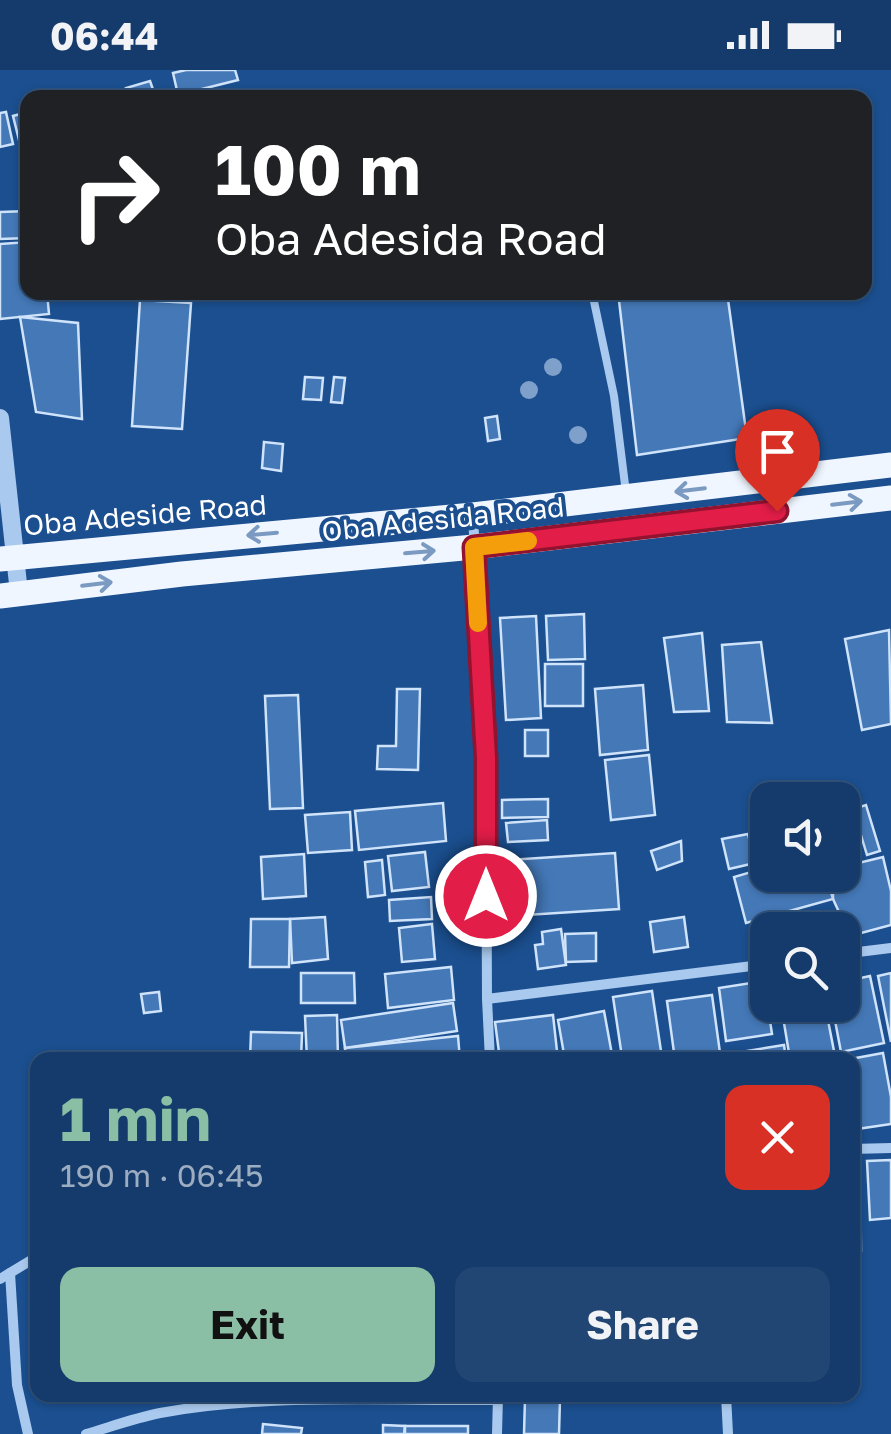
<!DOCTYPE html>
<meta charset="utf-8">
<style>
:root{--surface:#143b6b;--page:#214673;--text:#f1f3f6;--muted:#9dadc1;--line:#33557e;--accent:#8abfa5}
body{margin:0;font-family:"Golos Text",sans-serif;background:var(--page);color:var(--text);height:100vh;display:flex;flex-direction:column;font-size:38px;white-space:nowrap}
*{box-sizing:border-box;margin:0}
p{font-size:32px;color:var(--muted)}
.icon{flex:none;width:55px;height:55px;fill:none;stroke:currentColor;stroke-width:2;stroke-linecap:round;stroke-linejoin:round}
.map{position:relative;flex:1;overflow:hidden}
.drawer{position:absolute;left:30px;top:982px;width:830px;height:350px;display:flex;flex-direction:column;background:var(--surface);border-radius:20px;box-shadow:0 2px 8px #0004,0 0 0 2px var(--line)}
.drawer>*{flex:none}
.guide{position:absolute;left:20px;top:20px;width:852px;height:210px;border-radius:20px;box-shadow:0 2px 8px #0004,0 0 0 2px var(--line);background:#202124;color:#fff;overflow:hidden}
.controls{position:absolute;left:750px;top:712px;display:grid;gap:20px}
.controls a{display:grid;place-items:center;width:110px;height:110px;border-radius:20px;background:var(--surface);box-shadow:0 2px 8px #0004,0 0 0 2px var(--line);font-size:50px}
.pin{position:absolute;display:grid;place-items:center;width:85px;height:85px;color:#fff;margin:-102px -42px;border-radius:50% 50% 50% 0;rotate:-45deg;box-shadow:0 0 10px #0007}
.pin .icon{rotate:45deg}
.me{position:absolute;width:110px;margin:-55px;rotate:0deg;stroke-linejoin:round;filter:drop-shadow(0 0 8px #0008)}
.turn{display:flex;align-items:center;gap:35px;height:210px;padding:0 30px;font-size:45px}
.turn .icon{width:130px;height:130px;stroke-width:2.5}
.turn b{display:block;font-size:70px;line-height:85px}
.round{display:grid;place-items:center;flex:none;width:105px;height:105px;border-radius:20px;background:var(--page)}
.head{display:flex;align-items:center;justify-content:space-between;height:170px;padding:0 30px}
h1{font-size:60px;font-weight:700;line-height:75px;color:var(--accent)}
.action{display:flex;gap:20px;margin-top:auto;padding:20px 30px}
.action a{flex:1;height:115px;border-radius:20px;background:var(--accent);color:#111;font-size:40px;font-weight:700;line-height:115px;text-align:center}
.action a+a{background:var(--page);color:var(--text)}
.status{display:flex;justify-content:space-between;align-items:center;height:70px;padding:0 50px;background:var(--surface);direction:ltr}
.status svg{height:28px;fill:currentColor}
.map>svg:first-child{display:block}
.building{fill:#4478b7;stroke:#cfe3fa;stroke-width:2.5}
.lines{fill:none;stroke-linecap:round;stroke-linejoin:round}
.service{stroke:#a9c9ee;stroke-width:8}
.minor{stroke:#a9c9ee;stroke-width:10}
.tertiary{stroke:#a9c9ee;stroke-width:18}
.primary{stroke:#f0f6ff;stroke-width:25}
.tree{fill:#7ea0ca}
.oneway{stroke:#7b9ac1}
.route-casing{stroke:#92132f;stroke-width:25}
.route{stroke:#e11d48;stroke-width:18}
.slow{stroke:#f59e0b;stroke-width:18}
.labels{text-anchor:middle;stroke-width:8;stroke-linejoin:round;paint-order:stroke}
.street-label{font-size:28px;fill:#fff;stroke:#1b4f8f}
</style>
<div class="status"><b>06:44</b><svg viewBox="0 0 49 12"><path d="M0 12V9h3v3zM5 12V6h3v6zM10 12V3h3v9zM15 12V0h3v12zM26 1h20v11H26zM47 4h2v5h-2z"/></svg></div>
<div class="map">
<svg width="891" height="1364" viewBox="0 0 891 1364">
<rect width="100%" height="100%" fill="#1b4f8f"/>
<!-- building -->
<g class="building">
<polygon points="186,0 235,0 238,10 178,25 173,3"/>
<polygon points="150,11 156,28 129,28 126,18"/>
<polygon points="6,42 13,74 0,77 0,43"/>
<polygon points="28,42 28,68 19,70 13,46"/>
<polygon points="28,141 28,168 0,169 0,142"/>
<polygon points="28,172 28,222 47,222 49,244 0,249 0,174"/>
<polygon points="618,222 727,222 747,368 637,385"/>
<polygon points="140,230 191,233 182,359 132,356"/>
<polygon points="20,247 78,253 82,349 36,342"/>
<polygon points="305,307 323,308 321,330 303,329"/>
<polygon points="334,307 345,308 342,333 331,332"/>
<polygon points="497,346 500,369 488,371 485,348"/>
<polygon points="264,372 283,374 281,401 262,398"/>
<polygon points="584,544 585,589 548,590 546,546"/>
<polygon points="536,546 541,648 506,650 500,548"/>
<polygon points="889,560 891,654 862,660 845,569"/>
<polygon points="702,563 709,641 674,642 664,568"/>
<polygon points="761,572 772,653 727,652 722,575"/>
<rect x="545" y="594" width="38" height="42"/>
<polygon points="643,615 648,680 600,685 595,619"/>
<polygon points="397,619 420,619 418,700 377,699 378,676 396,676"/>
<polygon points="298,625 303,738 270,739 265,626"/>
<rect x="525" y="660" width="23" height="26"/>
<polygon points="649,685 655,745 611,750 605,690"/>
<polygon points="548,729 548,747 502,748 502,730"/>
<polygon points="443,733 446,771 359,780 355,741"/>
<polygon points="842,733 858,789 842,794"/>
<polygon points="866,735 880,781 867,785 853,739"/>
<polygon points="350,742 352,780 308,783 305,745"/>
<polygon points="547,750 548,770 508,772 506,753"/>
<polygon points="748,764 755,793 729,799 722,769"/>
<polygon points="681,771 682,791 657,800 651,781"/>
<polygon points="425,782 429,817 392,821 388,786"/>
<polygon points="615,783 619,839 511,846 508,790"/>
<polygon points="304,784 306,826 263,829 261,787"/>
<polygon points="883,787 891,821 891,855 850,866 833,829 833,805 842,805 842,797"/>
<polygon points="382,790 385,825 368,827 365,792"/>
<polygon points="765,798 773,809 783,805 826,805 833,829 746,853 734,807"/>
<polygon points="431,827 432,849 390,851 389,830"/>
<polygon points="325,847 328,889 292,893 290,849"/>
<polygon points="684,847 688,877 654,882 650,852"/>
<polygon points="251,849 290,849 289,897 250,897"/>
<polygon points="432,854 435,889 402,892 399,858"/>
<polygon points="561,859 566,895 538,899 535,875 543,874 542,862"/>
<polygon points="596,863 596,891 566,892 565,864"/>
<polygon points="451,897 454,930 388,938 385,904"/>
<polygon points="301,903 354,903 355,933 301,933"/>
<polygon points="891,903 891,972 878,906"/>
<polygon points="870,906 884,973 841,982 832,935 842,935 842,912"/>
<polygon points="764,911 772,964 726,971 719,918"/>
<polygon points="652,921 661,981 622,987 613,927"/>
<polygon points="159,922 161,941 144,943 141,924"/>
<polygon points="712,925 721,990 675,990 667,931"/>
<polygon points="453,933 457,961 345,978 341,950"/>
<polygon points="781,935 825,935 834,981 790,989"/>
<polygon points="604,941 613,990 565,990 558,950"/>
<polygon points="337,945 338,990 307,990 305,946"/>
<polygon points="553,945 558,990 500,990 495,952"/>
<polygon points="251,962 302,963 301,990 250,990"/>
<polygon points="458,966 460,990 346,990 345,978"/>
<polygon points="784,975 786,990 743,990 741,982"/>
<polygon points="883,983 891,1027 891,1054 857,1059 852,1034 852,990 845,990"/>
<polygon points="852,1088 860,1088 861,1181 852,1182"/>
<polygon points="891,1090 891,1148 870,1150 867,1091"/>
<polygon points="525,1328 560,1329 559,1364 524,1364"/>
<polygon points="263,1354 302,1358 301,1364 262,1364"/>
<polygon points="383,1355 405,1356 404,1364 383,1364"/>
<rect x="405" y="1356" width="63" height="8"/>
</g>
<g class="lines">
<!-- service -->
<polyline class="service" points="592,222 614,326 626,423"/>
<!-- minor -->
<g class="minor">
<polyline points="473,446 486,687 487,929 490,990"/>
<polyline points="842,884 891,878"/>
<polyline points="487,929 768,894"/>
<polyline points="852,1079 891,1078"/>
<polyline points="10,1203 17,1315 28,1364"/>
<polyline points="0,1209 38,1186"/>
<polyline points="726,1325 728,1364"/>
<path d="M86 1364C110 1357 135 1348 160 1343 270 1323 386 1331 498 1330"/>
<polyline points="497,1364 498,1326"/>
</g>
<!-- tertiary -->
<polyline class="tertiary" points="0,348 19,523"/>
<!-- primary -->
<g class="primary">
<polyline points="0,489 473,445 891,395"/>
<polyline points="0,526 182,504 474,477 891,428"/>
</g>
</g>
<!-- trees -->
<g class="tree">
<circle cx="553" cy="297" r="9"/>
<circle cx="529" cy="320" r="9"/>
<circle cx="578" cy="365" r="9"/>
</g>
<!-- one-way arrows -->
<defs><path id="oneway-shaft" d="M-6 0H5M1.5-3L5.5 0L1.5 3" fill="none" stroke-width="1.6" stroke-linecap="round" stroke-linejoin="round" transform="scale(2.5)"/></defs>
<g class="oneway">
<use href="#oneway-shaft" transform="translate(690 420) rotate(173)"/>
<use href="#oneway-shaft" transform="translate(847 433) rotate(-7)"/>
<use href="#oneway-shaft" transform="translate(262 464) rotate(175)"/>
<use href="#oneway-shaft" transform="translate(420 482) rotate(-5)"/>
<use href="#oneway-shaft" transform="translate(97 514) rotate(-7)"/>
</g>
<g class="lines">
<!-- route casing -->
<g class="route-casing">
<polyline id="route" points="486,826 486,688 474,477 777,441"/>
</g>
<!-- route -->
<use href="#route" class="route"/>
<!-- slow -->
<polyline class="slow" points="478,553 474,477 528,471"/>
</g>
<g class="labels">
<!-- street labels -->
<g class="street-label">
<text transform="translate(145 445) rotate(-5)" y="10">Oba Adeside Road</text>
<text transform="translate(443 449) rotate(-6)" y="10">Oba Adesida Road</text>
</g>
</g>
</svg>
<div class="controls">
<a><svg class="icon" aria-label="sound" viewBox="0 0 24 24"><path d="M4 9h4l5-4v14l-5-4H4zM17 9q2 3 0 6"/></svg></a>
<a><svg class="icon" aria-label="search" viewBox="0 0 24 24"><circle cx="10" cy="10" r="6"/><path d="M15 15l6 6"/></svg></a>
</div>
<div class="pin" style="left:777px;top:441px;background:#d93025"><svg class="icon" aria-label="arrive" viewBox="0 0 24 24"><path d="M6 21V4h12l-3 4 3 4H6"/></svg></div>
<svg class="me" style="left:486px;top:826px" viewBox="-20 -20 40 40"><circle r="17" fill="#e11d48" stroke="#fff" stroke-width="3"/><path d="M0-11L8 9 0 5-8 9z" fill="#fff"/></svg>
<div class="guide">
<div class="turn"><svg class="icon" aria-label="right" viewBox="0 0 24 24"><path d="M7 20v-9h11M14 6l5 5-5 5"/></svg><div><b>100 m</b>Oba Adesida Road</div></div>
</div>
<section class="drawer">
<div class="head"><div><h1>1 min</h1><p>190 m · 06:45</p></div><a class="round" style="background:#d93025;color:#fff"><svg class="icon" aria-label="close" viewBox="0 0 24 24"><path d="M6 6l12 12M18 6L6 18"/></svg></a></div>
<div class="action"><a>Exit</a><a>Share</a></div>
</section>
</div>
